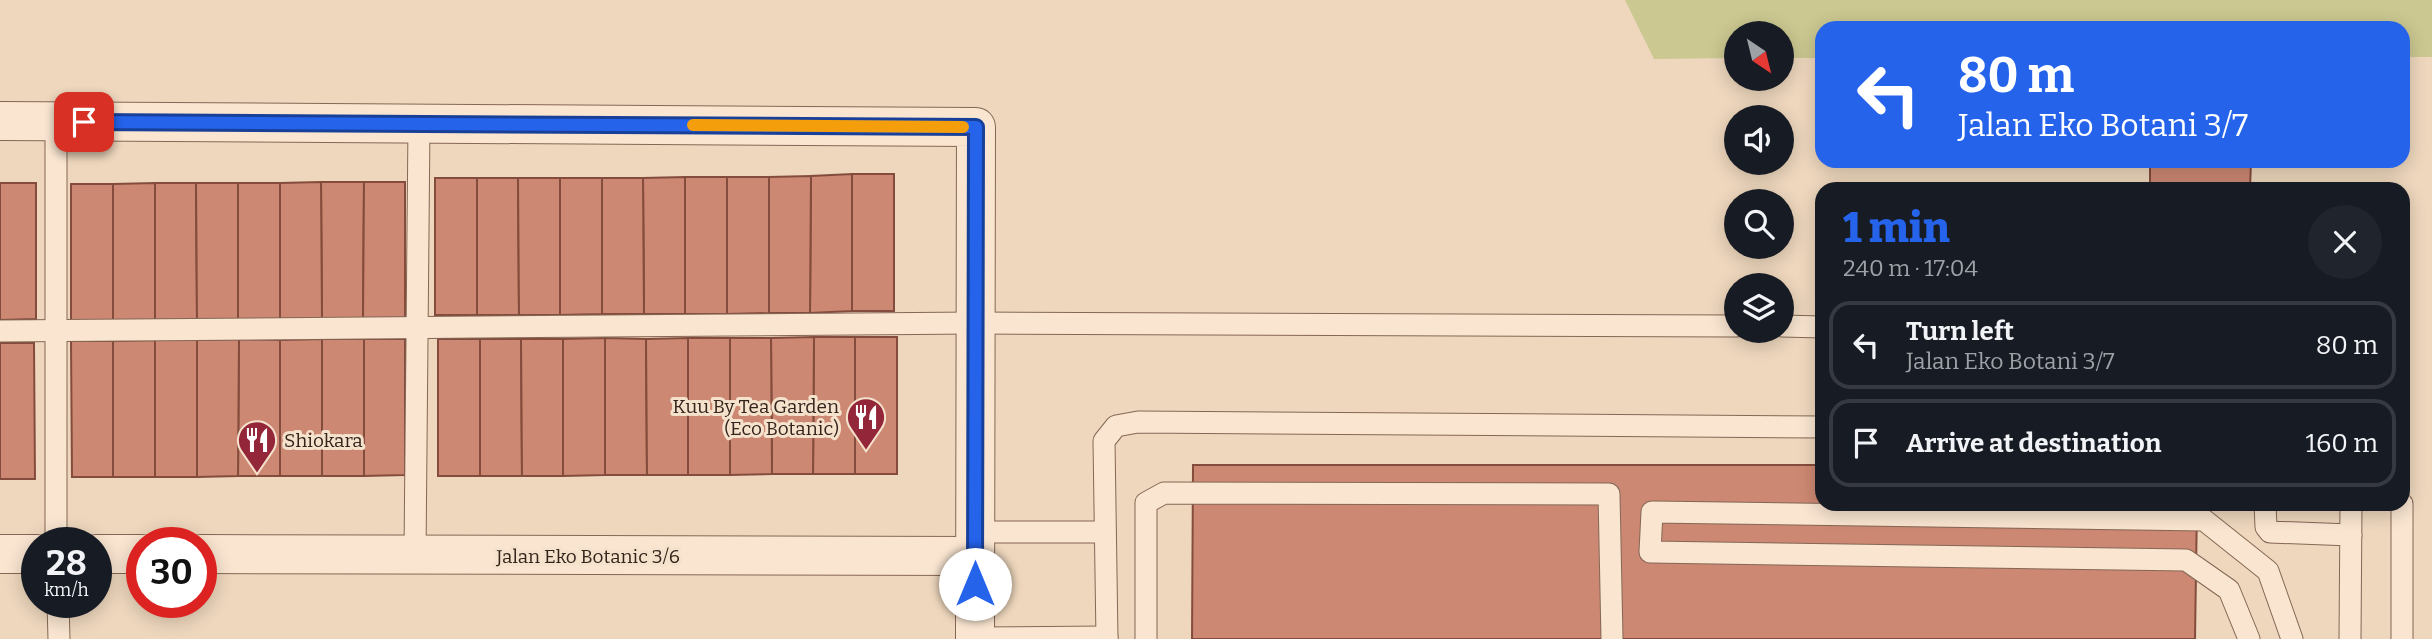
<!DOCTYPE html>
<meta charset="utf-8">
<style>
:root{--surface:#171b24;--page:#20242c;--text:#f1f3f6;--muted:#9ea1a6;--line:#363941;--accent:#2563eb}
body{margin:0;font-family:Bitter,serif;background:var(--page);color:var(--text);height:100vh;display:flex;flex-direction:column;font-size:26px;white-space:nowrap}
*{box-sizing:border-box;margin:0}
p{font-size:23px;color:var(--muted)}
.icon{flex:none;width:38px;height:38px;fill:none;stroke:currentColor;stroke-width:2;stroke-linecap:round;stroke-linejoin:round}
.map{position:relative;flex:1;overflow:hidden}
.drawer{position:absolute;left:1815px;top:182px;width:595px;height:329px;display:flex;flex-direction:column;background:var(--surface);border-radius:21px;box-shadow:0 4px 18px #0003}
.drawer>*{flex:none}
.top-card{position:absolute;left:1815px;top:21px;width:595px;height:147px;border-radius:21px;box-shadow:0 4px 18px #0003;background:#2563eb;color:#fff;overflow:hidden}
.needle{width:46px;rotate:145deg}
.buttons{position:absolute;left:1724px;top:21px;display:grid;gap:14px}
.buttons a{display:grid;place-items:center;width:70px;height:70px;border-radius:50%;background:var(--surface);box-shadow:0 4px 18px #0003;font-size:35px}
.speed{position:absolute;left:21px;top:527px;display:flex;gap:14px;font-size:35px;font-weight:700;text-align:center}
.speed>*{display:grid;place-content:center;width:91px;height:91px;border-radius:50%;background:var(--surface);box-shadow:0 4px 18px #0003;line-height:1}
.speed small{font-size:18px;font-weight:400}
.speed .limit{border:10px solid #d22;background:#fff;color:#111}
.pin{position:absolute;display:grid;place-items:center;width:60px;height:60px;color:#fff;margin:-30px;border-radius:14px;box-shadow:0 4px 10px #0006}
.me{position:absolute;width:77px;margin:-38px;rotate:0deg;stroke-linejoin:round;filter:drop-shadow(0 0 5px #0008)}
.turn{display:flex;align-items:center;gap:24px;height:147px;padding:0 28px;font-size:32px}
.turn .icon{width:91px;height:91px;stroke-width:2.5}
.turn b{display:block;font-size:49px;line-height:60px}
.round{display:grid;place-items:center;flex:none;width:74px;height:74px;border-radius:37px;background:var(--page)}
.overview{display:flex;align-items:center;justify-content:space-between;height:119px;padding:0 28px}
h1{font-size:42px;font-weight:800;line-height:52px;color:var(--accent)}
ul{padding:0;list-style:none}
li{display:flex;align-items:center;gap:21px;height:88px;margin:0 14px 10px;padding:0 14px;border:4px solid var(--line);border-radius:21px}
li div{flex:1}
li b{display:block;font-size:26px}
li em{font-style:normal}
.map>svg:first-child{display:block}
.green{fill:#cbc891}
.building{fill:#cc8872;stroke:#844c3c;stroke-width:2}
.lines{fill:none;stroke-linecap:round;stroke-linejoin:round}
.service-casing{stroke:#856756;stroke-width:23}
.minor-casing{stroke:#856756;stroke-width:40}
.service{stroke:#f9e5d0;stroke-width:21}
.minor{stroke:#f9e5d0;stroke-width:38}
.route-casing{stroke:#184099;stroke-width:18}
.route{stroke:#2563eb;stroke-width:12}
.slow{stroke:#f59e0b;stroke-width:12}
.labels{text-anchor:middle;stroke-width:6;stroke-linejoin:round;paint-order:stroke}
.poi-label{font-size:19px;fill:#34231b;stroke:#f5e2cc;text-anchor:end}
.street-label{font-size:19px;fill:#34231b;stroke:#f5e2cc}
</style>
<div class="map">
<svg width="2432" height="639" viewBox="0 0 2432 639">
<rect width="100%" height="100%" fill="#eed7bd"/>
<!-- green -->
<polygon class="green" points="1625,0 2432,0 2432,57 2403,57 2403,28 1822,28 1822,58 1782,58 1782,33 1736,33 1736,58 1654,59"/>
<!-- building -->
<g class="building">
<polygon points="2150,161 2251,161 2250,189 2150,189"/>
<rect x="852" y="174" width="42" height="137"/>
<polygon points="852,174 852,311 810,313 811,176"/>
<polygon points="811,176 810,313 769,313 769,177"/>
<rect x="685" y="177" width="42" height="137"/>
<polygon points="685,177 685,314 644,314 643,178"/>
<polygon points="727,177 769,177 769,313 727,314"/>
<rect x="435" y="178" width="42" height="137"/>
<polygon points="477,178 518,178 519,315 477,315"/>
<polygon points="518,178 560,178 560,315 519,315"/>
<polygon points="560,178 602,178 602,314 560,315"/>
<polygon points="602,178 643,178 644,314 602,314"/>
<polygon points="321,182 364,182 363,319 322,319"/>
<polygon points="321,182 322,319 280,319 280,183"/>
<polygon points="364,182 405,182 405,318 363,319"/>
<polygon points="0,183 36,183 36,319 0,320"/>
<polygon points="155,183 196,183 197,320 155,320"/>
<polygon points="155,183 155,320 113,320 113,184"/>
<polygon points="196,183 238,183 238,319 197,320"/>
<rect x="238" y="183" width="42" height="136"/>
<polygon points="71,184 113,184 113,320 71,321"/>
<polygon points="814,337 855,337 855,474 813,474"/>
<polygon points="814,337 813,474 772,474 771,338"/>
<rect x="855" y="337" width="42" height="137"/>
<polygon points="605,338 646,339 647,475 605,475"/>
<polygon points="605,338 605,475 563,476 563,339"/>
<rect x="688" y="338" width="42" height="137"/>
<polygon points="688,338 688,475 647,475 646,339"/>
<polygon points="730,338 771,338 772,474 730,475"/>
<polygon points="239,339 280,340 280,476 238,476"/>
<polygon points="239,339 238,476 197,477 197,340"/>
<rect x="322" y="339" width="42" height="137"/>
<polygon points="322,339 322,476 280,476 280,340"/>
<polygon points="364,339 405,339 405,475 364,476"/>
<rect x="438" y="339" width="42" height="137"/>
<polygon points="480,339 521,339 522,476 480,476"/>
<polygon points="521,339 563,339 563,476 522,476"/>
<rect x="155" y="340" width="42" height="137"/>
<polygon points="155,340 155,477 113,477 113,341"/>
<polygon points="71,341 113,341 113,477 72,477"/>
<polygon points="0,343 34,343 35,479 0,479"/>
<polygon points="1193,465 1822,465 1822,504 2197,504 2195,639 1192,639"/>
</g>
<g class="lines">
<!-- service casing -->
<g class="service-casing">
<g id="service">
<polyline points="56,122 56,542"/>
<polyline points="1782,326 1822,327"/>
<polyline points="0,331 975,323 1736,326"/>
<polyline points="2265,504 2266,527 2270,532 2351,535"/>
<polyline points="2402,504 2402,639"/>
<polyline points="975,532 1105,532"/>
<polyline points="415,555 419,123"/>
<polyline points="58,602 59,639"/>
<polyline points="975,638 1107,637"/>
<polyline points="1107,639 1104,441 1116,426 1138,422 1822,427"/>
<polyline points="1146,639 1146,503 1164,493 1609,494 1612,639"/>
<polyline points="2249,639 2229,590 2186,560 1650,552 1652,512 2204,520 2268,571 2292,639"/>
<polyline points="2350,639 2351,504"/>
</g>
</g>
<!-- minor casing -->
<g class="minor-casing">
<g id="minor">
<polyline points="0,121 976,127 975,639"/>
<polyline points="0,554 37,554"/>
<polyline points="96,554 142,554"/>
<polyline points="201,554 975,556"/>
</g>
</g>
<!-- service -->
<use href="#service" class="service"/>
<!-- minor -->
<use href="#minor" class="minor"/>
</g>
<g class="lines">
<!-- route casing -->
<g class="route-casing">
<polyline id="route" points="84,122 976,127 975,584"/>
</g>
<!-- route -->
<use href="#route" class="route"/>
<!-- slow -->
<polyline class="slow" points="693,125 963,127"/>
</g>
<!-- icons -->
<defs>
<g id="restaurant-pin" transform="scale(2.0125)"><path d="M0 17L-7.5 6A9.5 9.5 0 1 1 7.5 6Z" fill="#94263a" stroke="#f5e2cc"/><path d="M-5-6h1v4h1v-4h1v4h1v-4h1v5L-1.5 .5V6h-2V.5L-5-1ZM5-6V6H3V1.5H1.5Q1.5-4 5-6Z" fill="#fff"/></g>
</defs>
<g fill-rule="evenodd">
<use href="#restaurant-pin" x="866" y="417"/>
<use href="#restaurant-pin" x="257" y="440"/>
</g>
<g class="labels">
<!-- poi labels -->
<g class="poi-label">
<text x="839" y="413">Kuu By Tea Garden<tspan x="839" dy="22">(Eco Botanic)</tspan></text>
<text x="284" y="447" text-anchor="start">Shiokara</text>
</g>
<!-- street labels -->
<g class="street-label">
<text x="588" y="563">Jalan Eko Botanic 3/6</text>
</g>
</g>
</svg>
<div class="buttons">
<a><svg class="needle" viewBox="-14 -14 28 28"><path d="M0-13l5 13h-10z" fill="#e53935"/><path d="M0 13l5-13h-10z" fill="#9ea1a6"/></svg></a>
<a><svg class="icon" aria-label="sound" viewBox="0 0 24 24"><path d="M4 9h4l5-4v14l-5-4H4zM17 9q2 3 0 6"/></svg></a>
<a><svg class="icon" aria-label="search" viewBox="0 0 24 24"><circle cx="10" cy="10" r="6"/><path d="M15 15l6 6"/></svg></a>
<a><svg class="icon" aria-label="layers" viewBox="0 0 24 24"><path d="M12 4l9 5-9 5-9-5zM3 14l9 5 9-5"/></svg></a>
</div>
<div class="speed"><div>28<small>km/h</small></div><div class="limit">30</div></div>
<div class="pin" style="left:84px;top:122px;background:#d93025"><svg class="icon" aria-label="arrive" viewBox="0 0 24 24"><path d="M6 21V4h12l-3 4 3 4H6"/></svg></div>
<svg class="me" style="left:975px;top:584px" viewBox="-20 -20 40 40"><circle r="19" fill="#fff"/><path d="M0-13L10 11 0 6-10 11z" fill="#2563eb"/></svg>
<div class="top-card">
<div class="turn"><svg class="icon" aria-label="left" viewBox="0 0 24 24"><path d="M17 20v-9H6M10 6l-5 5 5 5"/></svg><div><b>80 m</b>Jalan Eko Botani 3/7</div></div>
</div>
<section class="drawer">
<div class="overview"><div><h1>1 min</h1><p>240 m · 17:04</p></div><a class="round"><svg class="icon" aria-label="close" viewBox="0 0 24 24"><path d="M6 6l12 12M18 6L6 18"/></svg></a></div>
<ul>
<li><svg class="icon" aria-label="left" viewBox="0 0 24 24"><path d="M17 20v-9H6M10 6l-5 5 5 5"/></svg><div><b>Turn left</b><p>Jalan Eko Botani 3/7</p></div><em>80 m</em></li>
<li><svg class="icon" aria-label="arrive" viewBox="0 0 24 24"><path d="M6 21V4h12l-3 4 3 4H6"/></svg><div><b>Arrive at destination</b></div><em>160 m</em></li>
</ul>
</section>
</div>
